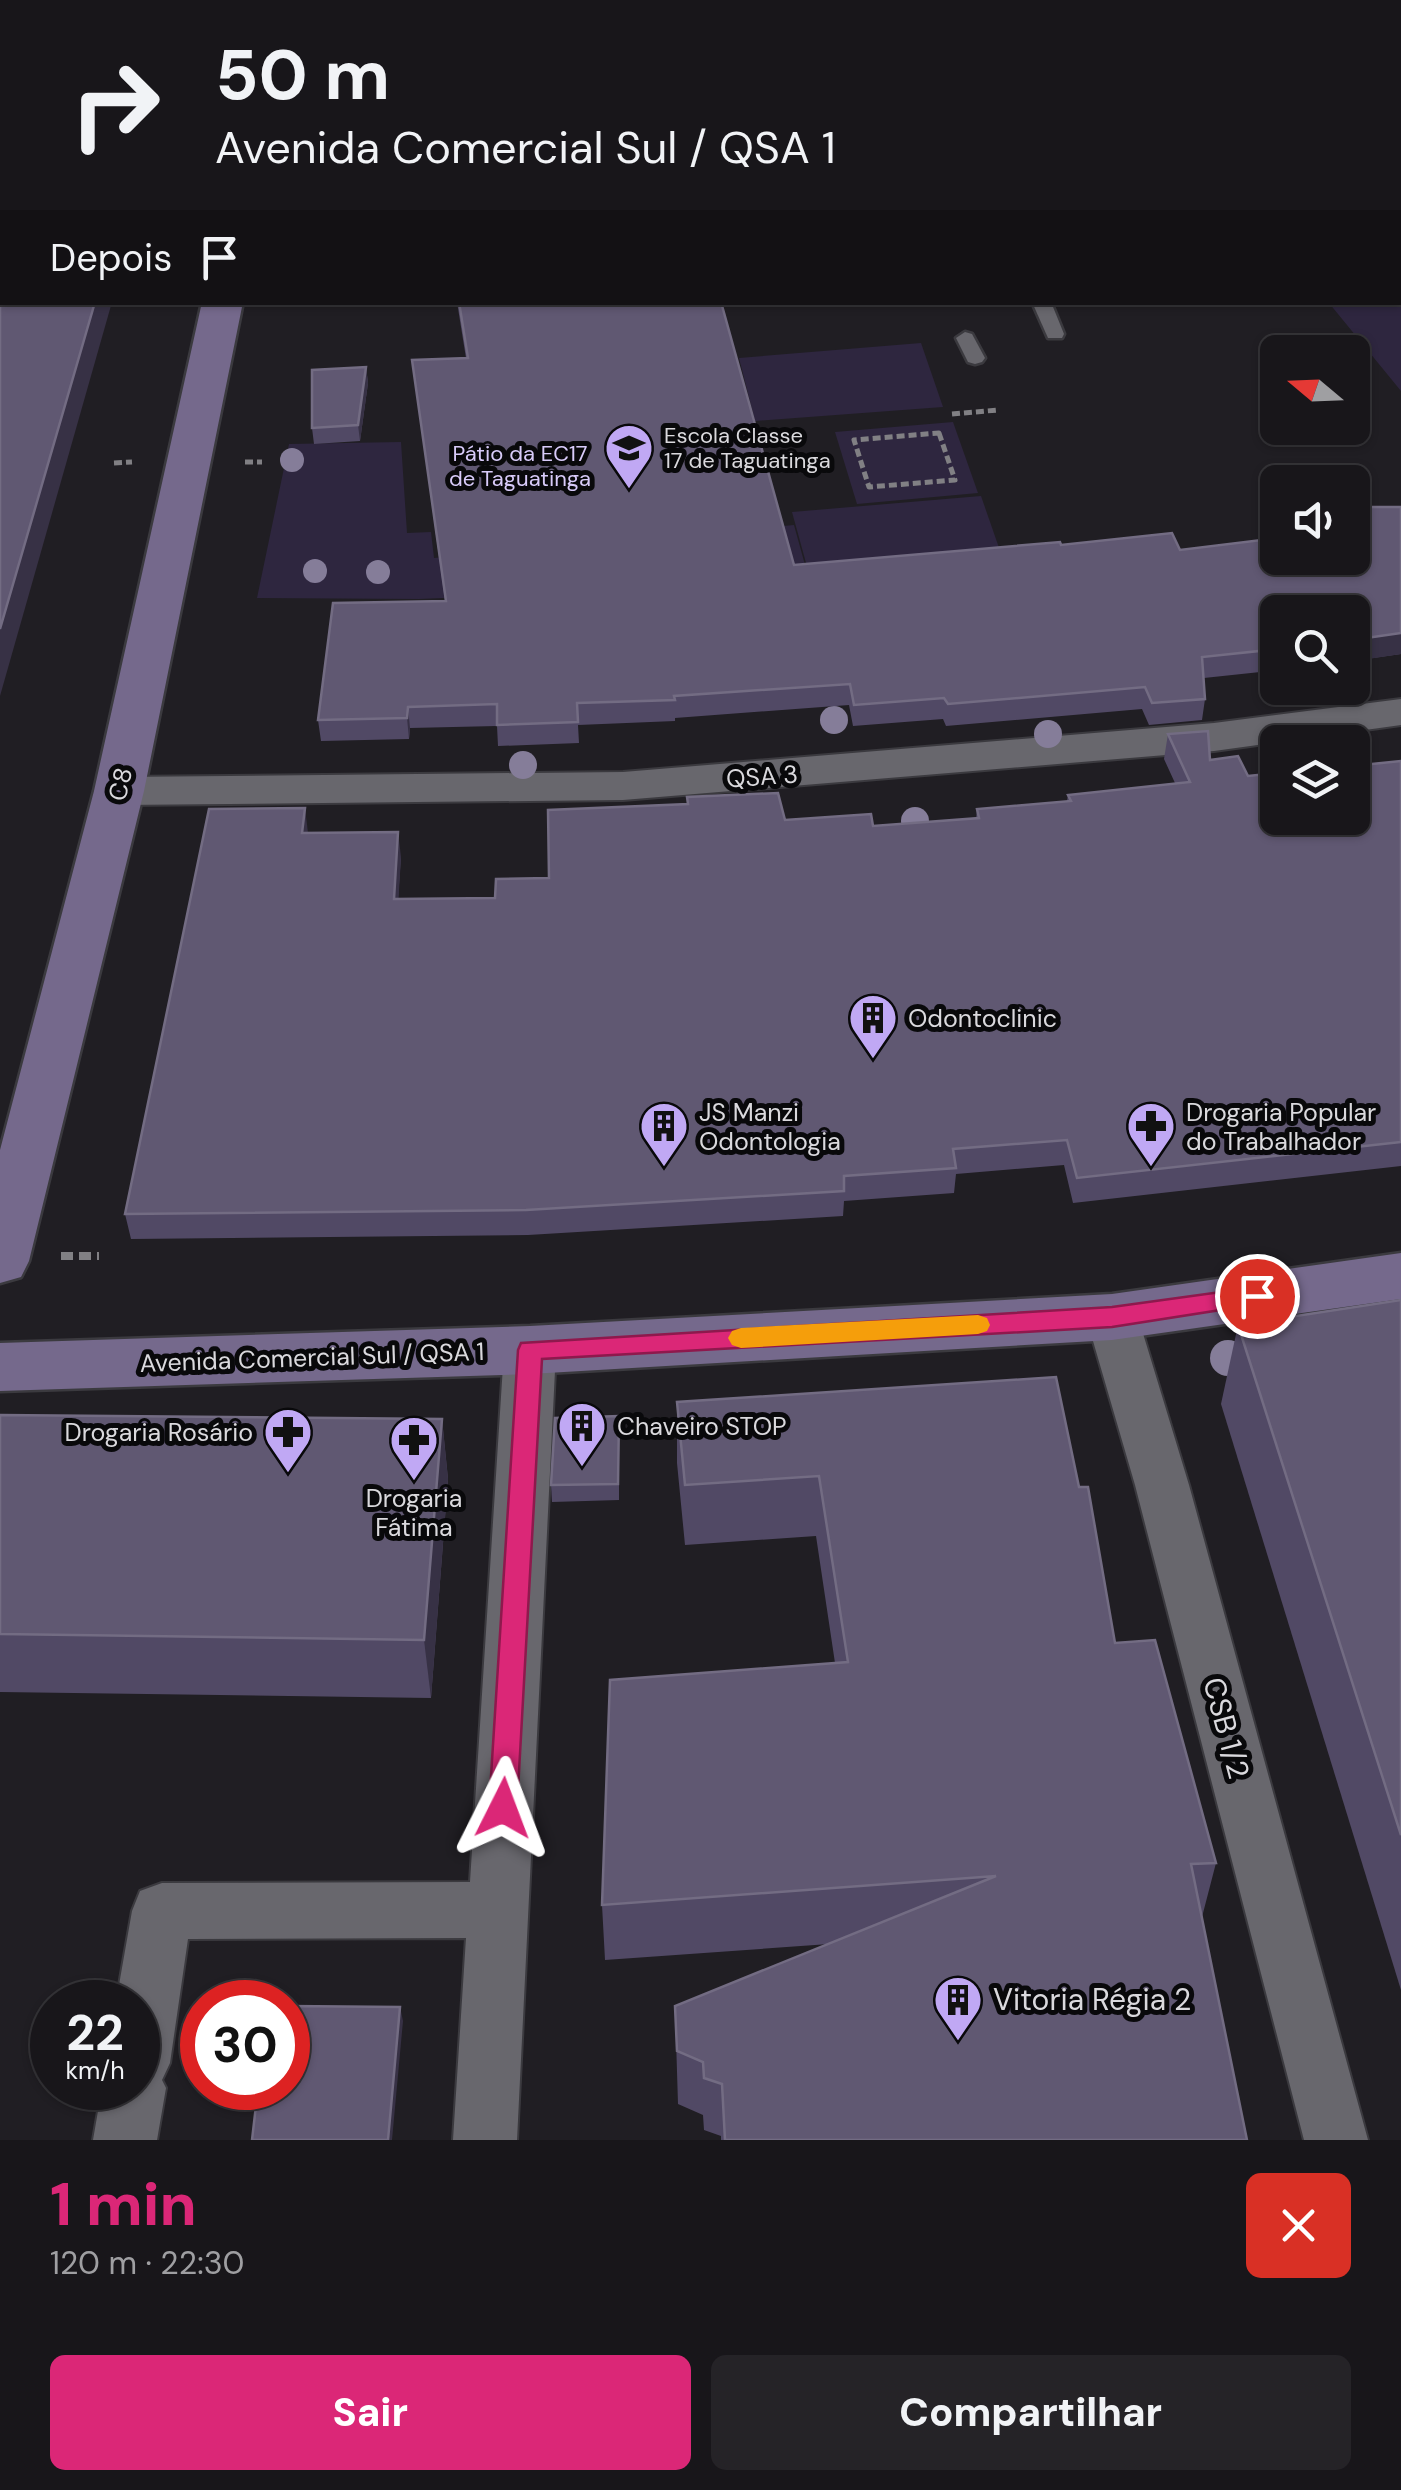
<!DOCTYPE html>
<html lang="pt">
<meta charset="utf-8">
<style>
:root{--surface:#18161a;--page:#252327;--text:#f1f3f6;--muted:#9f9fa2;--line:#363539;--accent:#db2777}
body{margin:0;font-family:"DM Sans",sans-serif;background:var(--page);color:var(--text);height:100vh;display:flex;flex-direction:column;font-size:38px;white-space:nowrap}
*{box-sizing:border-box;margin:0}
p{font-size:32px;color:var(--muted)}
.icon{flex:none;width:55px;height:55px;fill:none;stroke:currentColor;stroke-width:2;stroke-linecap:round;stroke-linejoin:round}
.map{position:relative;height:2140px;overflow:hidden}
.drawer{display:flex;flex-direction:column;background:var(--surface);flex:1}
.drawer>*{flex:none}
.guide{position:absolute;left:0px;top:0px;width:1402px;height:305px;box-shadow:0 2px 8px #0004,0 0 0 2px var(--line);background:#18161a;color:var(--text);overflow:hidden}
.needle{width:65px;rotate:289deg}
.tools{position:absolute;left:1260px;top:335px;display:grid;gap:20px}
.tools a{display:grid;place-items:center;width:110px;height:110px;border-radius:15px;background:var(--surface);box-shadow:0 2px 8px #0004,0 0 0 2px var(--line);font-size:50px}
.speed{position:absolute;left:30px;top:1980px;display:flex;gap:20px;font-size:50px;font-weight:700;text-align:center}
.speed>*{display:grid;place-content:center;width:130px;height:130px;border-radius:50%;background:var(--surface);box-shadow:0 2px 8px #0004,0 0 0 2px var(--line);line-height:1}
.speed small{font-size:25px;font-weight:400}
.speed .limit{border:15px solid #d22;background:#fff;color:#111}
.pin{position:absolute;display:grid;place-items:center;width:85px;height:85px;color:#fff;margin:-42px;border:5px solid #fff;border-radius:50%;box-shadow:0 2px 10px #0007}
.me{position:absolute;width:110px;margin:-55px;rotate:3deg;stroke-linejoin:round;filter:drop-shadow(0 0 8px #0008)}
.turn{display:flex;align-items:center;gap:35px;height:210px;padding:0 50px;font-size:45px}
.turn .icon{width:130px;height:130px;stroke-width:2.5}
.turn b{display:block;font-size:70px;line-height:85px}
.then{display:flex;align-items:center;height:95px;padding:0 50px;background:#0003;gap:20px;font-size:38px}
.round{display:grid;place-items:center;flex:none;width:105px;height:105px;border-radius:15px;background:var(--page)}
.head{display:flex;align-items:center;justify-content:space-between;height:170px;padding:0 50px}
h1{font-size:60px;font-weight:800;line-height:75px;color:var(--accent)}
.button{display:flex;gap:20px;margin-top:auto;padding:20px 50px}
.button a{flex:1;height:115px;border-radius:15px;background:var(--accent);color:#fff;font-size:40px;font-weight:800;line-height:115px;text-align:center}
.button a+a{background:var(--page);color:var(--text)}
.map>svg:first-child{display:block}
.green{fill:#2e263f}
.lines{fill:none;stroke-linecap:round;stroke-linejoin:round}
.service-casing{stroke:#3b3a3f;stroke-width:5}
.minor-casing{stroke:#3b3a3f;stroke-width:4}
.secondary-casing{stroke:#3b3a3f;stroke-width:5}
.path-far1{stroke:#818084;stroke-width:5;stroke-dasharray:8 4;stroke-linecap:butt}
.path{stroke:#818084;stroke-width:8;stroke-dasharray:12 6;stroke-linecap:butt}
.service{fill:#68676d;fill-rule:evenodd}
.minor{fill:#68676d;fill-rule:evenodd}
.secondary{fill:#75698c;fill-rule:evenodd}
.tree{fill:#857d99}
.wall{fill:#514965}
.shaded-wall{fill:#373145}
.building{fill:#605872;stroke:#736c83;stroke-width:2.5}
.route{fill:#db2777;stroke:#8e194d;stroke-width:2.5}
.slow{fill:#f59e0b}
.labels{text-anchor:middle;stroke-width:10;stroke-linejoin:round;paint-order:stroke}
.far-poi-label{font-size:22px;fill:#dad9dd;stroke:#09090b;text-anchor:start}
.far-park-label{font-size:22px;fill:#d8cbf9;stroke:#09090b}
.street-label{font-size:25px;fill:#dad9dd;stroke:#09090b}
.poi-label{font-size:25px;fill:#dad9dd;stroke:#09090b;text-anchor:start}
.near-street-label{font-size:30px;fill:#dad9dd;stroke:#09090b}
.near-poi-label{font-size:30px;fill:#dad9dd;stroke:#09090b;text-anchor:start}
</style>
<div class="map">
<svg width="1401" height="2140" viewBox="0 0 1401 2140">
<rect width="100%" height="100%" fill="#201e23"/>
<!-- green -->
<g class="green">
<polygon points="1401,206 1401,391 1329,303 1400,302"/>
<polygon points="921,343 943,407 755,421 739,358"/>
<polygon points="953,422 978,493 857,504 835,432"/>
<polygon points="401,442 407,533 431,532 434,558 794,525 810,583 419,599 257,598 289,444"/>
<polygon points="981,496 1005,565 811,581 792,512"/>
</g>
<g class="lines">
<!-- service casing -->
<g class="service-casing">
<g id="service">
<polygon points="1032,302 1051,302 1064,334 1062,338 1048,338"/>
<polygon points="965,332 972,334 985,358 982,362 975,364 968,362 956,338"/>
</g>
</g>
<!-- minor casing -->
<g class="minor-casing">
<g id="minor">
<polygon points="1401,699 1401,725 1214,751 623,800 119,805 104,801 97,791 104,781 119,777 623,772 1214,723"/>
<polygon points="1112,1297 1130,1303 1138,1317 1189,1485 1368,2140 1304,2140 1135,1485 1086,1317 1094,1303"/>
<polygon points="530,1330 548,1336 556,1350 517,2140 453,2140 466,1938 188,1939 170,2063 162,2080 166,2088 157,2140 93,2140 102,2088 138,2088 138,2002 116,2002 132,1911 140,1891 162,1883 470,1882 504,1350 512,1336"/>
</g>
</g>
<!-- secondary casing -->
<g class="secondary-casing">
<g id="secondary">
<polygon points="202,302 243,302 144,791 29,1261 21,1277 0,1283 0,1150 94,791"/>
<polygon points="1401,1253 1401,1299 1112,1340 530,1374 0,1391 0,1343 530,1326 1112,1294"/>
</g>
</g>
<!-- path-far1 -->
<g class="path-far1">
<polyline points="952,414 998,410"/>
<polygon points="939,433 955,480 869,487 854,440"/>
<polyline points="245,462 262,462"/>
<polyline points="114,463 132,462"/>
</g>
<!-- path -->
<polyline class="path" points="61,1256 99,1256"/>
<!-- service -->
<use href="#service" class="service"/>
<!-- minor -->
<use href="#minor" class="minor"/>
<!-- secondary -->
<use href="#secondary" class="secondary"/>
</g>
<!-- trees -->
<g class="tree">
<circle cx="292" cy="460" r="12"/>
<circle cx="315" cy="571" r="12"/>
<circle cx="378" cy="572" r="12"/>
<circle cx="834" cy="720" r="14"/>
<circle cx="1048" cy="734" r="14"/>
<circle cx="523" cy="765" r="14"/>
<circle cx="915" cy="821" r="14"/>
<circle cx="1228" cy="1358" r="18"/>
</g>
<!-- wall -->
<g class="wall">
<polygon points="0,0 196,0 195,2 2,2"/>
<polygon points="457,302 777,302 722,307 794,565 1061,545 1180,550 1278,558 1401,507 1401,654 1352,661 1352,612 1278,612 1278,670 1204,678 1205,699 1202,720 1149,725 1142,709 946,726 943,719 853,726 849,705 675,718 675,721 578,725 579,743 498,746 497,726 410,728 409,739 321,741 318,720 445,601 412,360 466,358"/>
<polygon points="366,367 368,383 360,441 314,444 312,428"/>
<polygon points="1168,734 1210,760 1248,776 1401,761 1401,1166 1073,1203 1064,1165 956,1174 954,1193 844,1201 843,1216 528,1235 131,1239 125,1214 401,857 398,899 495,898 549,878 687,804 687,797 785,820 873,826 976,819 977,809 1067,801 1068,795 1175,783 1164,759"/>
<polygon points="1401,1300 1401,1990 1221,1404 1238,1325"/>
<polygon points="677,1402 1079,1487 1115,1643 1216,1863 1202,1917 1247,2140 721,2140 721,2136 704,2130 703,2115 678,2104 675,2006 829,1944 605,1960 602,1905 835,1663 816,1536 685,1545 677,1463"/>
<polygon points="0,1415 442,1419 448,1479 431,1698 0,1692"/>
<polygon points="619,1433 619,1500 552,1502 551,1485"/>
</g>
<!-- shaded-wall -->
<g class="shaded-wall">
<rect x="91" y="0" width="16" height="2"/>
<polygon points="95,302 112,302 0,696 0,629"/>
<polygon points="366,367 368,383 360,441 358,425"/>
<polygon points="1401,633 1401,654 1355,661 1360,640"/>
<polygon points="408,707 410,728 409,739 407,718"/>
<polygon points="305,808 308,833 302,833"/>
<polygon points="398,832 401,857 397,924 394,899"/>
<polygon points="442,1419 448,1479 431,1698 424,1640"/>
<polygon points="400,2007 403,2021 392,2140 388,2140"/>
</g>
<!-- building -->
<g class="building">
<polygon points="0,0 91,0 91,2 2,2 2,302 95,302 0,629"/>
<polygon points="372,0 1373,0 1376,2 371,2"/>
<polygon points="1400,27 1401,28 1400,106"/>
<polygon points="459,302 721,302 794,565 1060,542 1061,545 1172,533 1180,550 1278,538 1278,558 1352,558 1352,507 1401,507 1401,633 1352,640 1352,612 1278,612 1278,649 1202,657 1205,699 1152,703 1145,687 948,704 944,698 854,705 850,684 674,696 675,700 577,703 578,722 497,725 497,704 408,707 407,718 318,720 333,603 446,601 412,360 468,358"/>
<polygon points="366,367 358,425 312,428 312,370"/>
<polygon points="1208,731 1210,760 1238,756 1248,776 1278,773 1278,818 1352,818 1352,766 1401,761 1401,1142 1077,1178 1067,1140 953,1149 956,1168 844,1176 844,1191 526,1210 125,1214 209,809 305,808 302,833 398,832 394,899 495,898 496,879 549,878 548,810 688,804 687,797 778,793 785,820 871,814 873,826 979,818 977,809 1071,801 1068,795 1190,782 1168,734"/>
<polygon points="1401,1300 1401,1835 1238,1325"/>
<polygon points="1056,1377 1079,1487 1088,1487 1115,1643 1155,1640 1216,1863 1191,1864 1247,2140 725,2140 722,2084 704,2078 703,2062 677,2051 675,2006 996,1876 602,1905 610,1680 848,1662 819,1476 685,1485 677,1402"/>
<polygon points="0,1415 442,1419 424,1640 0,1634"/>
<polygon points="619,1416 618,1484 551,1485 555,1418"/>
<polygon points="288,2006 400,2007 388,2140 252,2140 258,2088 288,2088"/>
</g>
<!-- route -->
<polygon class="route" points="1257,1287 1265,1290 1269,1296 1265,1303 1112,1327 542,1359 517,1808 513,1817 503,1821 493,1817 489,1808 518,1350 521,1343 1112,1307"/>
<!-- slow -->
<polygon class="slow" points="978,1315 987,1318 990,1325 987,1331 978,1334 741,1348 732,1345 728,1338 732,1331 741,1328"/>
<!-- icons -->
<defs>
<g id="school-pin" transform="scale(2.5)"><path d="M0 17L-7.5 6A9.5 9.5 0 1 1 7.5 6Z" fill="#c0a8f4" stroke="#09090b"/><path d="M0-5L7-2L0 1L-7-2ZM-4 1L0 2.5L4 1V4Q0 6-4 4Z" fill="#111"/></g>
<g id="building-pin" transform="scale(2.5)"><path d="M0 17L-7.5 6A9.5 9.5 0 1 1 7.5 6Z" fill="#c0a8f4" stroke="#09090b"/><path d="M-4-6H4V6H1V3H-1V6H-4ZM-2.5-4.3h1.7v1.8h-1.7ZM.8-4.3h1.7v1.8H.8ZM-2.5-1h1.7V.8h-1.7ZM.8-1h1.7V.8H.8Z" fill="#111"/></g>
<g id="pharmacy-pin" transform="scale(2.5)"><path d="M0 17L-7.5 6A9.5 9.5 0 1 1 7.5 6Z" fill="#c0a8f4" stroke="#09090b"/><path d="M-2-6h4v4h4v4h-4v4h-4v-4h-4v-4h4Z" fill="#111"/></g>
</defs>
<g fill-rule="evenodd">
<use href="#school-pin" x="629" y="448"/>
<use href="#building-pin" x="873" y="1018"/>
<use href="#building-pin" x="664" y="1126"/>
<use href="#pharmacy-pin" x="1151" y="1126"/>
<use href="#building-pin" x="582" y="1426"/>
<use href="#pharmacy-pin" x="288" y="1432"/>
<use href="#pharmacy-pin" x="414" y="1440"/>
<use href="#building-pin" x="958" y="2000"/>
</g>
<g class="labels">
<!-- far-poi labels -->
<g class="far-poi-label">
<text x="664" y="443">Escola Classe<tspan x="664" dy="25">17 de Taguatinga</tspan></text>
</g>
<!-- far-park labels -->
<g class="far-park-label">
<text x="520" y="461">Pátio da EC17<tspan x="520" dy="25">de Taguatinga</tspan></text>
</g>
<!-- street labels -->
<g class="street-label">
<text transform="translate(762 776) rotate(-4)" y="9">QSA 3</text>
<text transform="translate(120 784) rotate(-77)" y="9">C8</text>
<text transform="translate(312 1357) rotate(-2)" y="9">Avenida Comercial Sul / QSA 1</text>
</g>
<!-- poi labels -->
<g class="poi-label">
<text x="908" y="1027">Odontoclinic</text>
<text x="699" y="1121">JS Manzi<tspan x="699" dy="29">Odontologia</tspan></text>
<text x="1186" y="1121">Drogaria Popular<tspan x="1186" dy="29">do Trabalhador</tspan></text>
<text x="617" y="1435">Chaveiro STOP</text>
<text x="253" y="1441" text-anchor="end">Drogaria Rosário</text>
<text x="414" y="1507" text-anchor="middle">Drogaria<tspan x="414" dy="29">Fátima</tspan></text>
</g>
<!-- near-street labels -->
<g class="near-street-label">
<text transform="translate(1226 1728) rotate(75)" y="10">CSB 1/2</text>
</g>
<!-- near-poi labels -->
<g class="near-poi-label">
<text x="993" y="2010">Vitoria Régia 2</text>
</g>
</g>
</svg>
<div class="tools">
<a><svg class="needle" viewBox="-14 -14 28 28"><path d="M0-13l5 13h-10z" fill="#e53935"/><path d="M0 13l5-13h-10z" fill="#9f9fa2"/></svg></a>
<a><svg class="icon" aria-label="sound" viewBox="0 0 24 24"><path d="M4 9h4l5-4v14l-5-4H4zM17 9q2 3 0 6"/></svg></a>
<a><svg class="icon" aria-label="search" viewBox="0 0 24 24"><circle cx="10" cy="10" r="6"/><path d="M15 15l6 6"/></svg></a>
<a><svg class="icon" aria-label="layers" viewBox="0 0 24 24"><path d="M12 4l9 5-9 5-9-5zM3 14l9 5 9-5"/></svg></a>
</div>
<div class="speed"><div>22<small>km/h</small></div><div class="limit">30</div></div>
<div class="pin" style="left:1257px;top:1296px;background:#d93025"><svg class="icon" aria-label="arrive" viewBox="0 0 24 24"><path d="M6 21V4h12l-3 4 3 4H6"/></svg></div>
<svg class="me" style="left:503px;top:1808px" viewBox="-20 -20 40 40"><path d="M0-17L14 15 0 8-14 15z" fill="#db2777" stroke="#fff" stroke-width="4"/></svg>
<div class="guide">
<div class="turn"><svg class="icon" aria-label="right" viewBox="0 0 24 24"><path d="M7 20v-9h11M14 6l5 5-5 5"/></svg><div><b>50 m</b>Avenida Comercial Sul / QSA 1</div></div>
<div class="then">Depois<svg class="icon" aria-label="arrive" viewBox="0 0 24 24"><path d="M6 21V4h12l-3 4 3 4H6"/></svg></div>
</div>
</div>
<section class="drawer">
<div class="head"><div><h1>1 min</h1><p>120 m · 22:30</p></div><a class="round" style="background:#d93025;color:#fff"><svg class="icon" aria-label="close" viewBox="0 0 24 24"><path d="M6 6l12 12M18 6L6 18"/></svg></a></div>
<div class="button"><a>Sair</a><a>Compartilhar</a></div>
</section>
